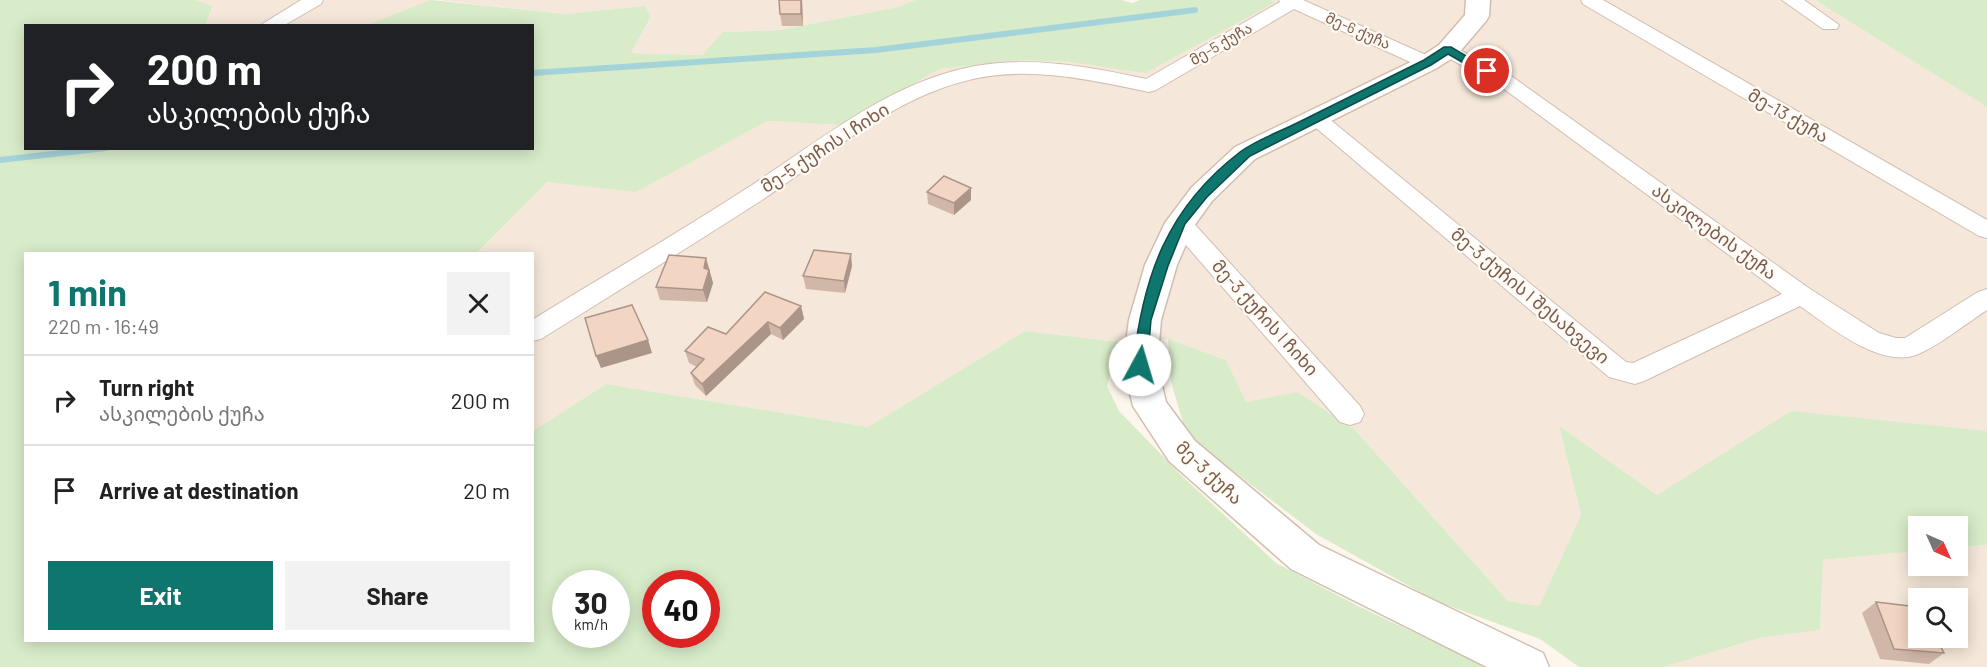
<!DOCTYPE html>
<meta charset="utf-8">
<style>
:root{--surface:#fff;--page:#f2f2f2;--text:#222;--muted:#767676;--line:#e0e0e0;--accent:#0f766e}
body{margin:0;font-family:Barlow,"Noto Sans Georgian",sans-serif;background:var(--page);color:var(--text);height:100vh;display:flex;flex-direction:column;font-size:22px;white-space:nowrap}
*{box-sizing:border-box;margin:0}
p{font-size:20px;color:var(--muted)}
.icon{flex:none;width:33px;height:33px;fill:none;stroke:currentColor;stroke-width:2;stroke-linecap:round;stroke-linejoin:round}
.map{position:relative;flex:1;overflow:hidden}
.panel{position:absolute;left:24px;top:252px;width:510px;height:390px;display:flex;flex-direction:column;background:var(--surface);border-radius:0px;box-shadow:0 3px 15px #0003}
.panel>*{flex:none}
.guide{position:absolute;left:24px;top:24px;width:510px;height:126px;border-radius:0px;box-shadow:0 3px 15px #0003;background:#202124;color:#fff;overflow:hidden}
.needle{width:39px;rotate:135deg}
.controls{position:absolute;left:1908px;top:516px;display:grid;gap:12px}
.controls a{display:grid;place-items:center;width:60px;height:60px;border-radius:0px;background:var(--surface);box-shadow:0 3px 15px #0003;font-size:30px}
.speed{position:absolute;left:552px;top:570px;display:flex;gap:12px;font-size:30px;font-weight:700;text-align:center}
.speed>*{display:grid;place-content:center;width:78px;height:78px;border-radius:50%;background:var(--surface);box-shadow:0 3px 15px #0003;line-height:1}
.speed small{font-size:15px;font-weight:400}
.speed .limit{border:9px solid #d22;background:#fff;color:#111}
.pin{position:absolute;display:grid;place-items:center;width:51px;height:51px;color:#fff;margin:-26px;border:3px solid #fff;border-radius:50%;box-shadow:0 2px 6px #0007}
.me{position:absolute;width:66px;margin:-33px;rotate:6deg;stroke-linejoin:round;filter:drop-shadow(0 0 4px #0008)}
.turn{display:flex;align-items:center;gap:21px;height:126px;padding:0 24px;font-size:27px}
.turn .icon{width:78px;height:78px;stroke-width:2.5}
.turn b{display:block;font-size:42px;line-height:51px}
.round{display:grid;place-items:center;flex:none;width:63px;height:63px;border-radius:0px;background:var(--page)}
.head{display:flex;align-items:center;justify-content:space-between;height:102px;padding:0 24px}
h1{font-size:36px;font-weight:700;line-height:45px;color:var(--accent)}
.cta{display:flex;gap:12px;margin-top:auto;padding:12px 24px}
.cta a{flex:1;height:69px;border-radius:0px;background:var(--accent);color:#fff;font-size:24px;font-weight:700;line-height:69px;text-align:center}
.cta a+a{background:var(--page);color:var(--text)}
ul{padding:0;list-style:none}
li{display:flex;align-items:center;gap:18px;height:90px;padding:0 24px;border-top:2px solid var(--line)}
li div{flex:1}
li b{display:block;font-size:22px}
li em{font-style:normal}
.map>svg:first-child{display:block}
.residential{fill:#f5e8da;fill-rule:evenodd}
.green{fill:#d8ecc9;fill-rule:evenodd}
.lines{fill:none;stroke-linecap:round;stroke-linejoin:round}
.stream{stroke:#a5d3da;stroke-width:6}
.minor-casing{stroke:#d1beb0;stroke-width:2}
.tertiary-casing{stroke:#d1beb0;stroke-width:3}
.minor{fill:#fff;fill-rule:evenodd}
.tertiary{fill:#fff;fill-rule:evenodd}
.wall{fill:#d1b7a8}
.shaded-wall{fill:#aa9588}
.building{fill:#f3d5c3;stroke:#aa9588;stroke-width:1.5}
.route{fill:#0f766e;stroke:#0a4d48;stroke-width:1.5}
.labels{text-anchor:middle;stroke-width:4.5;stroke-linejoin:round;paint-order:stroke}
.far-street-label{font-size:15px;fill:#7a5c4d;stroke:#fffaf3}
.street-label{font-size:18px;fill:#7a5c4d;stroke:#fffaf3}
</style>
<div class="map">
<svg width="1987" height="667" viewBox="0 0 1987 667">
<rect width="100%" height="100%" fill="#fdf6ec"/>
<!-- residential -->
<g class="residential">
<polygon points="195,0 431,0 367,26 205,25 213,7"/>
<polygon points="438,0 916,0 898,7 780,30 724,32 702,55 631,53 651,18 645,6 565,14"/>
<polygon points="1271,0 1815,0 1987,107 1987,431 1920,425 1657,495 1559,427 1581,515 1539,606 1508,601 1355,430 1298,392 1246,403 1226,360 1168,339 1119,342 1025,331 868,427 606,384 533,431 532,254 477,254 547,182 637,191 767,121 841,125 940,69 1018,60 1071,62 1276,2"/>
<path d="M1987 545V667H1664L1759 638 1820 630 1823 560 1918 551V566H1958V547ZM1918 598H1958V638H1918Z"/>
</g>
<!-- green -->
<g class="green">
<path d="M0 0H195L213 6 205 25 26 26V148H532V26L367 25 431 0 565 14 645 6 651 17 631 53 702 55 723 32 780 30 898 7 916 0H1121L1132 3 1140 0H1271L1276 2 1145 73 1071 62 1018 60 940 69 841 125 767 121 636 192 547 182 477 253 26 254V640H532L533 431 606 384 868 427 1025 331 1119 342 1107 386 1119 411 1183 477 1276 563 1358 606 1487 667H0ZM566 584H616V634H566ZM656 584H706V634H656Z"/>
<polygon points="1815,0 1987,0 1987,107"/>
<polygon points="1168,339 1226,360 1246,402 1298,392 1355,430 1508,601 1539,606 1581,515 1559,426 1657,495 1791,411 1987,431 1987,545 1958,547 1958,526 1918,526 1918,551 1823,560 1820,630 1759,638 1664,667 1579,667 1540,639 1438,602 1316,534 1187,436 1171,382"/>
</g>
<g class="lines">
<!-- stream -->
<g class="stream">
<polyline points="532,73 876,50 1195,10"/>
<polyline points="0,160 106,148"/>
</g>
<!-- minor casing -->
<g class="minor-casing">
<g id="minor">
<polygon points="301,0 323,0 321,4 283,26 259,26"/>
<path d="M1279 0H1303L1435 59 1438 63 1435 67H1421L1294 9 1156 90 1149 92C1092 80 1032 66 973 79 895 96 830 154 765 198 691 246 616 292 541 339L532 341V320C602 277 673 236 741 192 815 145 887 82 975 66 1033 56 1090 67 1146 79L1280 2Z"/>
<polygon points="1581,0 1603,0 1987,220 1987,238 1979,236 1583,4"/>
<polygon points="1782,0 1804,0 1839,25 1837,29 1823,29"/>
<path d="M1448 44 1514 78 1810 289 1879 333 1896 338H1905L1978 292 1987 289V310C1967 323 1937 347 1916 355 1879 368 1829 326 1800 306L1644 381 1635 384 1609 377 1308 121 1305 117 1308 113 1315 111 1322 113 1626 362 1633 363 1782 294 1500 86 1441 54 1438 50 1441 46Z"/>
<polygon points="1180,215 1188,217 1360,406 1364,414 1360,422 1350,425 1340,422 1172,229 1168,223 1172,217"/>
</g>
</g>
<!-- tertiary casing -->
<g class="tertiary-casing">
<polygon id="tertiary" points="1466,0 1490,0 1489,16 1486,21 1457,55 1437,68 1255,159 1212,201 1194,226 1177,265 1161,320 1157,365 1166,402 1195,441 1319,545 1543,653 1549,667 1487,667 1291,569 1169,461 1133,406 1123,365 1129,320 1145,265 1165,223 1192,187 1235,147 1419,58 1439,45 1465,15"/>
</g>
<!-- minor -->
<use href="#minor" class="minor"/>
<!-- tertiary -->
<use href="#tertiary" class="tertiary"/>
</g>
<!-- wall -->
<g class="wall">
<polygon points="802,0 803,26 782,26 780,14"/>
<polygon points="927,192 971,200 954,215 928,204"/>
<polygon points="706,258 713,283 707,302 660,300 656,287"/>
<polygon points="852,266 845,293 806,289 803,276"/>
<polygon points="801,306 804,319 783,340 771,334 706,396 695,385 691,373 697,367 689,363 685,351"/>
<polygon points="1876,602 1944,653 1929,664 1880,659 1862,613"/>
</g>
<!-- shaded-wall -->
<g class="shaded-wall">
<polygon points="801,0 802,0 803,26 801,14"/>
<polygon points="971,188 971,200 954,215 954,203"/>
<polygon points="851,254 852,266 845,293 844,281"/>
<polygon points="706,258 713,283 707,302 703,290 704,268"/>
<polygon points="801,306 804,319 783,340 780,328"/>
<polygon points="768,322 771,334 706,396 702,384"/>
<polygon points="648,340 652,353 601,368 596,356"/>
</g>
<!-- building -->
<g class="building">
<polygon points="779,0 801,0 801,14 780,14"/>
<polygon points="944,176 971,188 954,203 927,192"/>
<polygon points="814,250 851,254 844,281 803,276"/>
<polygon points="669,255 706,258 704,268 709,270 703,290 656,287"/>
<polygon points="765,292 801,306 780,328 768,322 702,384 691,373 704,359 685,351 708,327 726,334"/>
<polygon points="632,305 648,340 596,356 585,318"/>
<polygon points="1876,602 1918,607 1918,638 1936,638 1944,653 1894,649"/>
</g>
<!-- route -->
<path class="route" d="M1444 47H1451L1492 71 1487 75 1483 74 1448 54 1431 65 1250 156 1207 197 1185 224 1168 266 1151 320 1147 365 1140 370 1135 369 1133 365C1143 276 1167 208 1240 152 1256 140 1279 132 1297 123 1339 102 1382 81 1424 60Z"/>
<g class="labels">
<!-- far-street labels -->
<g class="far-street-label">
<text transform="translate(1358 31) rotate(24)" y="5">მე-6 ქუჩა</text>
<text transform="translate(1221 44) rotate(-30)" y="5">მე-5 ქუჩა</text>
</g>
<!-- street labels -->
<g class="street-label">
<text transform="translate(1788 116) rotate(30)" y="6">მე-13 ქუჩა</text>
<text transform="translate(825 148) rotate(-33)" y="6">მე-5 ქუჩის I ჩიხი</text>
<text transform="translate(1714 232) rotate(36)" y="6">ასკილების ქუჩა</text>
<text transform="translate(1530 296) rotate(40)" y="6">მე-3 ქუჩის I შესახვევი</text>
<text transform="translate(1265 318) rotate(48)" y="6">მე-3 ქუჩის I ჩიხი</text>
<text transform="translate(1209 473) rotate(43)" y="6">მე-3 ქუჩა</text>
</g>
</g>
</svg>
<div class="controls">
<a><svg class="needle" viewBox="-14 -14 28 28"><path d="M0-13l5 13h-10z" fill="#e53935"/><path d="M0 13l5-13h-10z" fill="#767676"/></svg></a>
<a><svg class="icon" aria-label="search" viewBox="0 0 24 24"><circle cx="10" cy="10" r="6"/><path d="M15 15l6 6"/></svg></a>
</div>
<div class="speed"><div>30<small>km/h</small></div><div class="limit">40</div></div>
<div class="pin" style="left:1487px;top:71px;background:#d93025"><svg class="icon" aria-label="arrive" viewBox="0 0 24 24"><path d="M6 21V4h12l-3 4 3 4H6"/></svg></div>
<svg class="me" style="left:1140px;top:365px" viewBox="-20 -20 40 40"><circle r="19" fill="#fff"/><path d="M0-13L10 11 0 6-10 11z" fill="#0f766e"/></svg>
<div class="guide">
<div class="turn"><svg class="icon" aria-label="right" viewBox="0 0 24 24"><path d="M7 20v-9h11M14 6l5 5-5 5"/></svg><div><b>200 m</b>ასკილების ქუჩა</div></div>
</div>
<section class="panel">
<div class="head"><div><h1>1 min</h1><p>220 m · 16:49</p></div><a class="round"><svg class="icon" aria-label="close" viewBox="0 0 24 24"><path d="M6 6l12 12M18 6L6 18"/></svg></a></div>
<ul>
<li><svg class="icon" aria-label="right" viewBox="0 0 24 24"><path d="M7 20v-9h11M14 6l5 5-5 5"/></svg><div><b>Turn right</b><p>ასკილების ქუჩა</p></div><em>200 m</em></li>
<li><svg class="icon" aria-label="arrive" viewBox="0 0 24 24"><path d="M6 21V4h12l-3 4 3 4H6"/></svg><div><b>Arrive at destination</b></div><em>20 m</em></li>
</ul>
<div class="cta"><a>Exit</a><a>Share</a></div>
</section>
</div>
